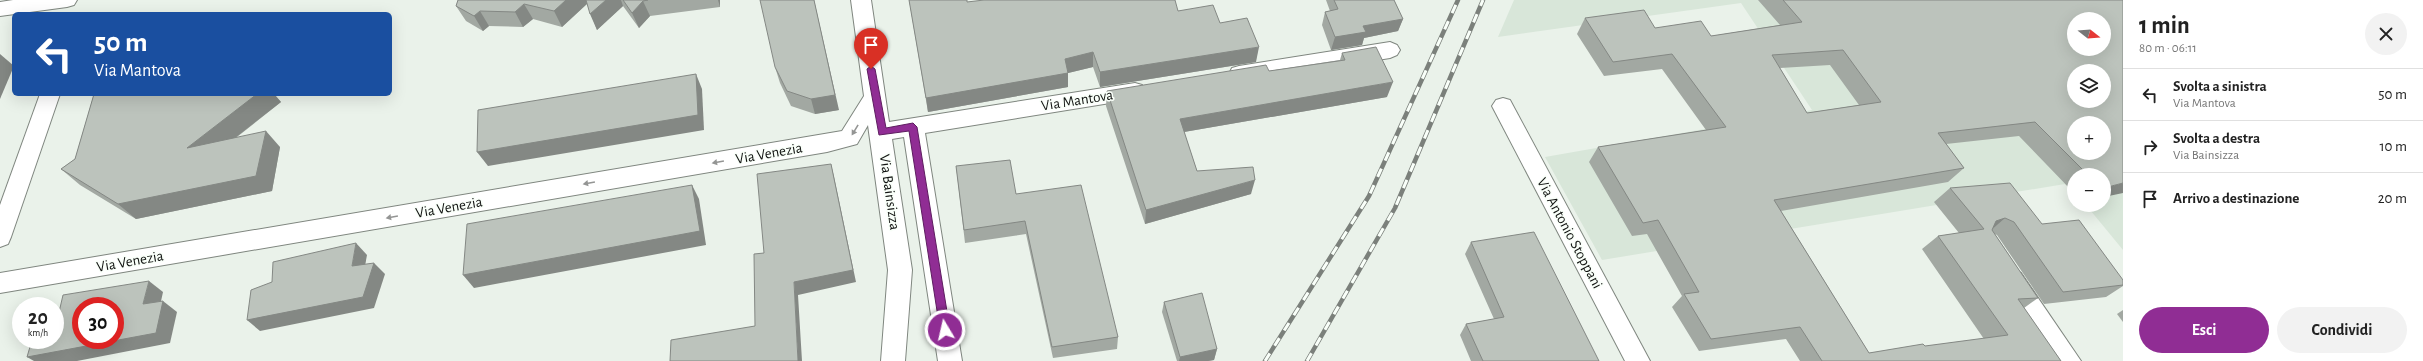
<!DOCTYPE html>
<html lang="it">
<meta charset="utf-8">
<style>
:root{--surface:#fff;--page:#f2f2f2;--text:#222;--muted:#767676;--line:#e0e0e0;--accent:#902d94}
body{margin:0;font-family:"Alegreya Sans",sans-serif;background:var(--page);color:var(--text);height:100vh;display:flex;flex-direction:column;font-size:15px;white-space:nowrap}
*{box-sizing:border-box;margin:0}
p{font-size:13px;color:var(--muted)}
.icon{flex:none;width:22px;height:22px;fill:none;stroke:currentColor;stroke-width:2;stroke-linecap:round;stroke-linejoin:round}
.map{position:relative;flex:1;overflow:hidden}
.side{display:flex;flex-direction:column;background:var(--surface);width:300px}
.side>*{flex:none}
.guide{position:absolute;left:12px;top:12px;width:380px;height:84px;border-radius:6px;box-shadow:0 4px 16px #0002;background:#1a4fa0;color:#fff;overflow:hidden}
.needle{width:26px;rotate:107deg}
.buttons{position:absolute;left:2067px;top:12px;display:grid;gap:8px}
.buttons a{display:grid;place-items:center;width:44px;height:44px;border-radius:50%;background:var(--surface);box-shadow:0 4px 16px #0002;font-size:20px}
.speed{position:absolute;left:12px;top:297px;display:flex;gap:8px;font-size:20px;font-weight:700;text-align:center}
.speed>*{display:grid;place-content:center;width:52px;height:52px;border-radius:50%;background:var(--surface);box-shadow:0 4px 16px #0002;line-height:1}
.speed small{font-size:10px;font-weight:400}
.speed .limit{border:6px solid #d22;background:#fff;color:#111}
.pin{position:absolute;display:grid;place-items:center;width:34px;height:34px;color:#fff;margin:-41px -17px;border-radius:50% 50% 50% 0;rotate:-45deg;box-shadow:0 0 4px #0007}
.pin .icon{rotate:45deg}
.me{position:absolute;width:44px;margin:-22px;rotate:351deg;stroke-linejoin:round;filter:drop-shadow(0 0 3px #0008)}
.turn{display:flex;align-items:center;gap:14px;height:84px;padding:0 16px;font-size:18px}
.turn .icon{width:52px;height:52px;stroke-width:2.5}
.turn b{display:block;font-size:28px;line-height:34px}
.round{display:grid;place-items:center;flex:none;width:42px;height:42px;border-radius:21px;background:var(--page)}
.summary{display:flex;align-items:center;justify-content:space-between;height:68px;padding:0 16px}
h1{font-size:24px;font-weight:700;line-height:30px}
.cta{display:flex;gap:8px;margin-top:auto;padding:8px 16px}
.cta a{flex:1;height:46px;border-radius:24px;background:var(--accent);color:#fff;font-size:16px;font-weight:700;line-height:46px;text-align:center}
.cta a+a{background:var(--page);color:var(--text)}
ul{padding:0;list-style:none}
li{display:flex;align-items:center;gap:12px;height:52px;padding:0 16px;border-top:1px solid var(--line)}
li div{flex:1}
li b{display:block;font-size:15px}
li em{font-style:normal}
main{display:flex;flex:1;min-height:0}
.map>svg:first-child{display:block}
.built{fill:#d8e6d9;fill-rule:evenodd}
.lines{fill:none;stroke-linecap:round;stroke-linejoin:round}
.minor-casing{stroke:#7f867f;stroke-width:2}
.minor{fill:#fff;fill-rule:evenodd}
.rail-casing{stroke:#7b807b;stroke-width:4.5}
.rail{stroke:#f9fff9;stroke-width:3;stroke-dasharray:9;stroke-linecap:butt}
.wall{fill:#a2a8a2;fill-rule:evenodd}
.shaded-wall{fill:#848884}
.building{fill:#bcc3bc;stroke:#848884;fill-rule:evenodd}
.oneway{fill:#949594}
.route{fill:#902d94;stroke:#5e1d60}
.labels{text-anchor:middle;stroke-width:3;stroke-linejoin:round;paint-order:stroke}
.street-label{font-size:15px;fill:#111311;stroke:#f9fff9}
</style>
<main>
<div class="map">
<svg width="2123" height="361" viewBox="0 0 2123 361">
<rect width="100%" height="100%" fill="#eaf2ea"/>
<!-- built -->
<path class="built" d="M1514 0H2123V250L2086 205H2104V175H2074V193L2065 184 1602 260 1545 157 1812 110 1741 3 1498 37ZM2074 19H2104V49H2074ZM2074 71H2104V101H2074ZM2074 123H2104V153H2074Z"/>
<g class="lines">
<!-- minor casing -->
<g class="minor-casing">
<g id="minor">
<polygon points="13,0 77,0 74,5 67,7 0,16 0,2"/>
<polygon points="851,0 871,0 889,122 1135,83 1142,85 1145,91 1142,97 1135,99 925,133 962,361 938,361 904,137 892,139 912,270 905,361 881,361 888,270 868,125 857,144 827,152 0,293 0,273 842,131 864,96"/>
<polygon points="1390,42 1397,45 1400,50 1397,55 1390,58 1239,82 1232,80 1229,74 1232,68 1239,66"/>
<polygon points="40,94 60,94 11,237 8,244 0,247 0,205"/>
<polygon points="1503,98 1510,100 1650,361 1625,361 1492,106 1496,100"/>
<polygon points="2013,270 2021,273 2081,361 2055,361 2001,280 2005,273"/>
</g>
</g>
<!-- minor -->
<use href="#minor" class="minor"/>
<!-- rail casing -->
<g class="rail-casing">
<g id="rail">
<polyline points="1265,361 1369,196 1458,0"/>
<polyline points="1307,361 1395,208 1483,0"/>
</g>
</g>
<!-- rail -->
<use href="#rail" class="rail"/>
</g>
<!-- wall -->
<g class="wall">
<polygon points="458,0 720,0 720,7 650,16 639,28 623,6 597,30 587,4 562,27 533,19 523,27 489,26 483,31 466,21 456,6"/>
<polygon points="909,0 1178,11 1220,23 1256,62 1100,87 1093,67 1068,73 1068,87 928,112"/>
<polygon points="1326,0 1394,0 1403,19 1398,31 1364,38 1362,45 1331,50 1322,25 1325,12 1330,11"/>
<path d="M1758 0H2123L2104 175H2074V193L2019 136 1946 144 1964 168 1948 182 1781 211 1869 353 1984 339 1922 249 1938 236 1959 233 1934 202 1950 188 2042 224 2123 280V286L2106 297 2044 304 1997 235 1995 234 2038 298 2024 308 2061 361H1800L1786 339 1699 351 1672 307 1682 296 1647 234 1632 236 1589 162 1598 147 1706 130 1662 69 1604 76 1577 34 1585 18 1711 36 1780 25ZM1830 65 1859 105 1807 113 1780 68Z"/>
<polygon points="1342,53 1387,97 1184,132 1197,171 1251,194 1145,224 1106,106 1107,91 1269,71 1340,60"/>
<polygon points="775,67 839,110 815,114 791,106 780,83"/>
<polygon points="94,94 274,94 281,102 237,137 280,147 272,191 136,219 80,185 61,169 75,159"/>
<polygon points="956,166 1016,194 1118,337 1117,349 1053,358 1026,234 965,243"/>
<polygon points="1471,242 1599,361 1471,361 1460,335 1466,324 1494,319 1465,254"/>
<polygon points="1164,302 1217,349 1214,360 1208,361 1177,361 1162,312"/>
<polygon points="2123,310 2123,322 2117,314"/>
</g>
<!-- shaded-wall -->
<g class="shaded-wall">
<polygon points="566,0 590,0 590,1 562,27 554,11"/>
<polygon points="606,0 621,0 623,6 597,30 590,14"/>
<polygon points="718,0 720,0 720,7"/>
<polygon points="814,0 839,110 815,114 811,99"/>
<polygon points="643,1 650,16 639,28 632,13"/>
<polygon points="524,4 533,19 523,27 515,12"/>
<polygon points="480,11 489,26 483,31 474,16"/>
<polygon points="1403,19 1398,31 1364,38 1362,45 1331,50 1335,37 1363,26"/>
<polygon points="1259,47 1256,62 1100,87 1100,72"/>
<polygon points="1093,52 1093,67 1068,73 1068,87 928,112 926,98 1065,59"/>
<polygon points="0,54 14,66 0,99"/>
<polygon points="696,74 702,89 704,130 488,166 477,152"/>
<polygon points="1393,82 1387,97 1178,133 1180,119"/>
<polygon points="257,94 274,94 281,102 203,163 187,148"/>
<polygon points="266,131 280,147 272,191 136,219 118,204"/>
<polygon points="831,164 834,177 856,282 798,295 802,361 798,361 794,282"/>
<polygon points="1255,180 1251,194 1145,224 1146,210"/>
<polygon points="2123,183 2123,193 2104,197 2104,188"/>
<polygon points="692,185 699,199 706,245 474,288 463,275"/>
<polygon points="2005,218 1989,232 1996,221"/>
<polygon points="356,243 367,255 363,277 352,266"/>
<polygon points="374,263 385,274 374,308 260,331 247,320"/>
<polygon points="149,281 163,292 158,315 143,304"/>
<polygon points="163,301 177,312 170,343 77,361 34,361 27,357"/>
<polygon points="1217,349 1214,360 1208,361 1179,361 1180,357"/>
</g>
<!-- building -->
<g class="building">
<polygon points="458,0 566,0 554,11 524,4 515,12 480,11 474,16 456,6"/>
<polygon points="586,0 606,0 590,14"/>
<polygon points="623,0 648,0 643,1 632,13"/>
<polygon points="760,0 814,0 835,95 811,99 787,91 775,67"/>
<polygon points="909,0 967,0 967,2 984,0 1175,0 1178,11 1213,5 1220,23 1247,18 1259,47 1100,72 1093,52 1065,59 1068,73 926,98"/>
<polygon points="1334,0 1394,0 1403,19 1363,26 1366,32 1335,37 1325,12 1338,9"/>
<path d="M1783 0H2123V183L2104 188V175H2088L2035 122 1938 133 1964 168 1774 200 1869 353 1923 344 1925 346 2008 335 1938 236 1984 229 1950 188 2010 183 2042 224 2079 220 2123 280V285L2063 292 2014 222 2005 218 1996 221 1992 230 2038 298 2018 299 2061 361H1822L1800 327 1711 339 1684 294 1699 292 1658 220 1643 223 1598 147 1726 127 1672 54 1613 62 1585 18 1644 10 1655 28 1701 21 1711 36 1802 22ZM2074 19H2104V49H2074ZM1843 50 1881 102 1807 113 1772 55ZM2074 71H2104V101H2074ZM2074 123H2104V153H2074Z"/>
<polygon points="1376,47 1393,82 1180,119 1197,171 1253,167 1255,180 1146,210 1107,91 1266,65 1269,71 1345,60 1342,53"/>
<polygon points="696,74 698,115 477,152 478,110"/>
<polygon points="94,94 257,94 187,148 266,131 256,176 118,204 61,169 75,159"/>
<polygon points="1010,160 1016,194 1081,185 1118,337 1052,347 1025,221 964,230 956,166"/>
<polygon points="831,164 853,270 794,282 798,361 670,361 671,340 755,326 754,254 764,253 757,174"/>
<polygon points="692,185 700,231 463,275 467,224"/>
<polygon points="1534,232 1599,361 1483,361 1466,324 1504,317 1471,242"/>
<polygon points="356,243 352,266 374,263 363,297 247,320 251,290 272,282 273,262"/>
<path d="M149 281 143 304 163 301 156 333 27 357 32 340H55V322L57 321 63 295ZM81 306H115V340H81Z"/>
<polygon points="1202,293 1217,349 1180,357 1164,302"/>
</g>
<!-- one-way arrows -->
<defs><path id="oneway-solid" d="M-6-.8H1V-3.2L6.5 0L1 3.2V.8H-6Z"/></defs>
<g class="oneway">
<use href="#oneway-solid" transform="translate(855 130) rotate(121)"/>
<use href="#oneway-solid" transform="translate(718 162) rotate(170)"/>
<use href="#oneway-solid" transform="translate(589 183) rotate(170)"/>
<use href="#oneway-solid" transform="translate(392 217) rotate(170)"/>
</g>
<!-- route -->
<polygon class="route" points="871,66 875,69 886,128 913,123 917,127 950,330 945,335 940,330 909,131 879,135 867,69"/>
<g class="labels">
<!-- street labels -->
<g class="street-label">
<text transform="translate(1077 100) rotate(-9)" y="5">Via Mantova</text>
<text transform="translate(769 153) rotate(-10)" y="5">Via Venezia</text>
<text transform="translate(890 192) rotate(82)" y="5">Via Bainsizza</text>
<text transform="translate(449 207) rotate(-10)" y="5">Via Venezia</text>
<text transform="translate(1570 233) rotate(62)" y="5">Via Antonio Stoppani</text>
<text transform="translate(130 261) rotate(-10)" y="5">Via Venezia</text>
</g>
</g>
</svg>
<div class="buttons">
<a><svg class="needle" viewBox="-14 -14 28 28"><path d="M0-13l5 13h-10z" fill="#e53935"/><path d="M0 13l5-13h-10z" fill="#767676"/></svg></a>
<a><svg class="icon" aria-label="layers" viewBox="0 0 24 24"><path d="M12 4l9 5-9 5-9-5zM3 14l9 5 9-5"/></svg></a>
<a>+</a>
<a>−</a>
</div>
<div class="speed"><div>20<small>km/h</small></div><div class="limit">30</div></div>
<div class="pin" style="left:871px;top:69px;background:#d93025"><svg class="icon" aria-label="arrive" viewBox="0 0 24 24"><path d="M6 21V4h12l-3 4 3 4H6"/></svg></div>
<svg class="me" style="left:945px;top:330px" viewBox="-20 -20 40 40"><circle r="17" fill="#902d94" stroke="#fff" stroke-width="3"/><path d="M0-11L8 9 0 5-8 9z" fill="#fff"/></svg>
<div class="guide">
<div class="turn"><svg class="icon" aria-label="left" viewBox="0 0 24 24"><path d="M17 20v-9H6M10 6l-5 5 5 5"/></svg><div><b>50 m</b>Via Mantova</div></div>
</div>
</div>
<section class="side">
<div class="summary"><div><h1>1 min</h1><p>80 m · 06:11</p></div><a class="round"><svg class="icon" aria-label="close" viewBox="0 0 24 24"><path d="M6 6l12 12M18 6L6 18"/></svg></a></div>
<ul>
<li><svg class="icon" aria-label="left" viewBox="0 0 24 24"><path d="M17 20v-9H6M10 6l-5 5 5 5"/></svg><div><b>Svolta a sinistra</b><p>Via Mantova</p></div><em>50 m</em></li>
<li><svg class="icon" aria-label="right" viewBox="0 0 24 24"><path d="M7 20v-9h11M14 6l5 5-5 5"/></svg><div><b>Svolta a destra</b><p>Via Bainsizza</p></div><em>10 m</em></li>
<li><svg class="icon" aria-label="arrive" viewBox="0 0 24 24"><path d="M6 21V4h12l-3 4 3 4H6"/></svg><div><b>Arrivo a destinazione</b></div><em>20 m</em></li>
</ul>
<div class="cta"><a>Esci</a><a>Condividi</a></div>
</section>
</main>
